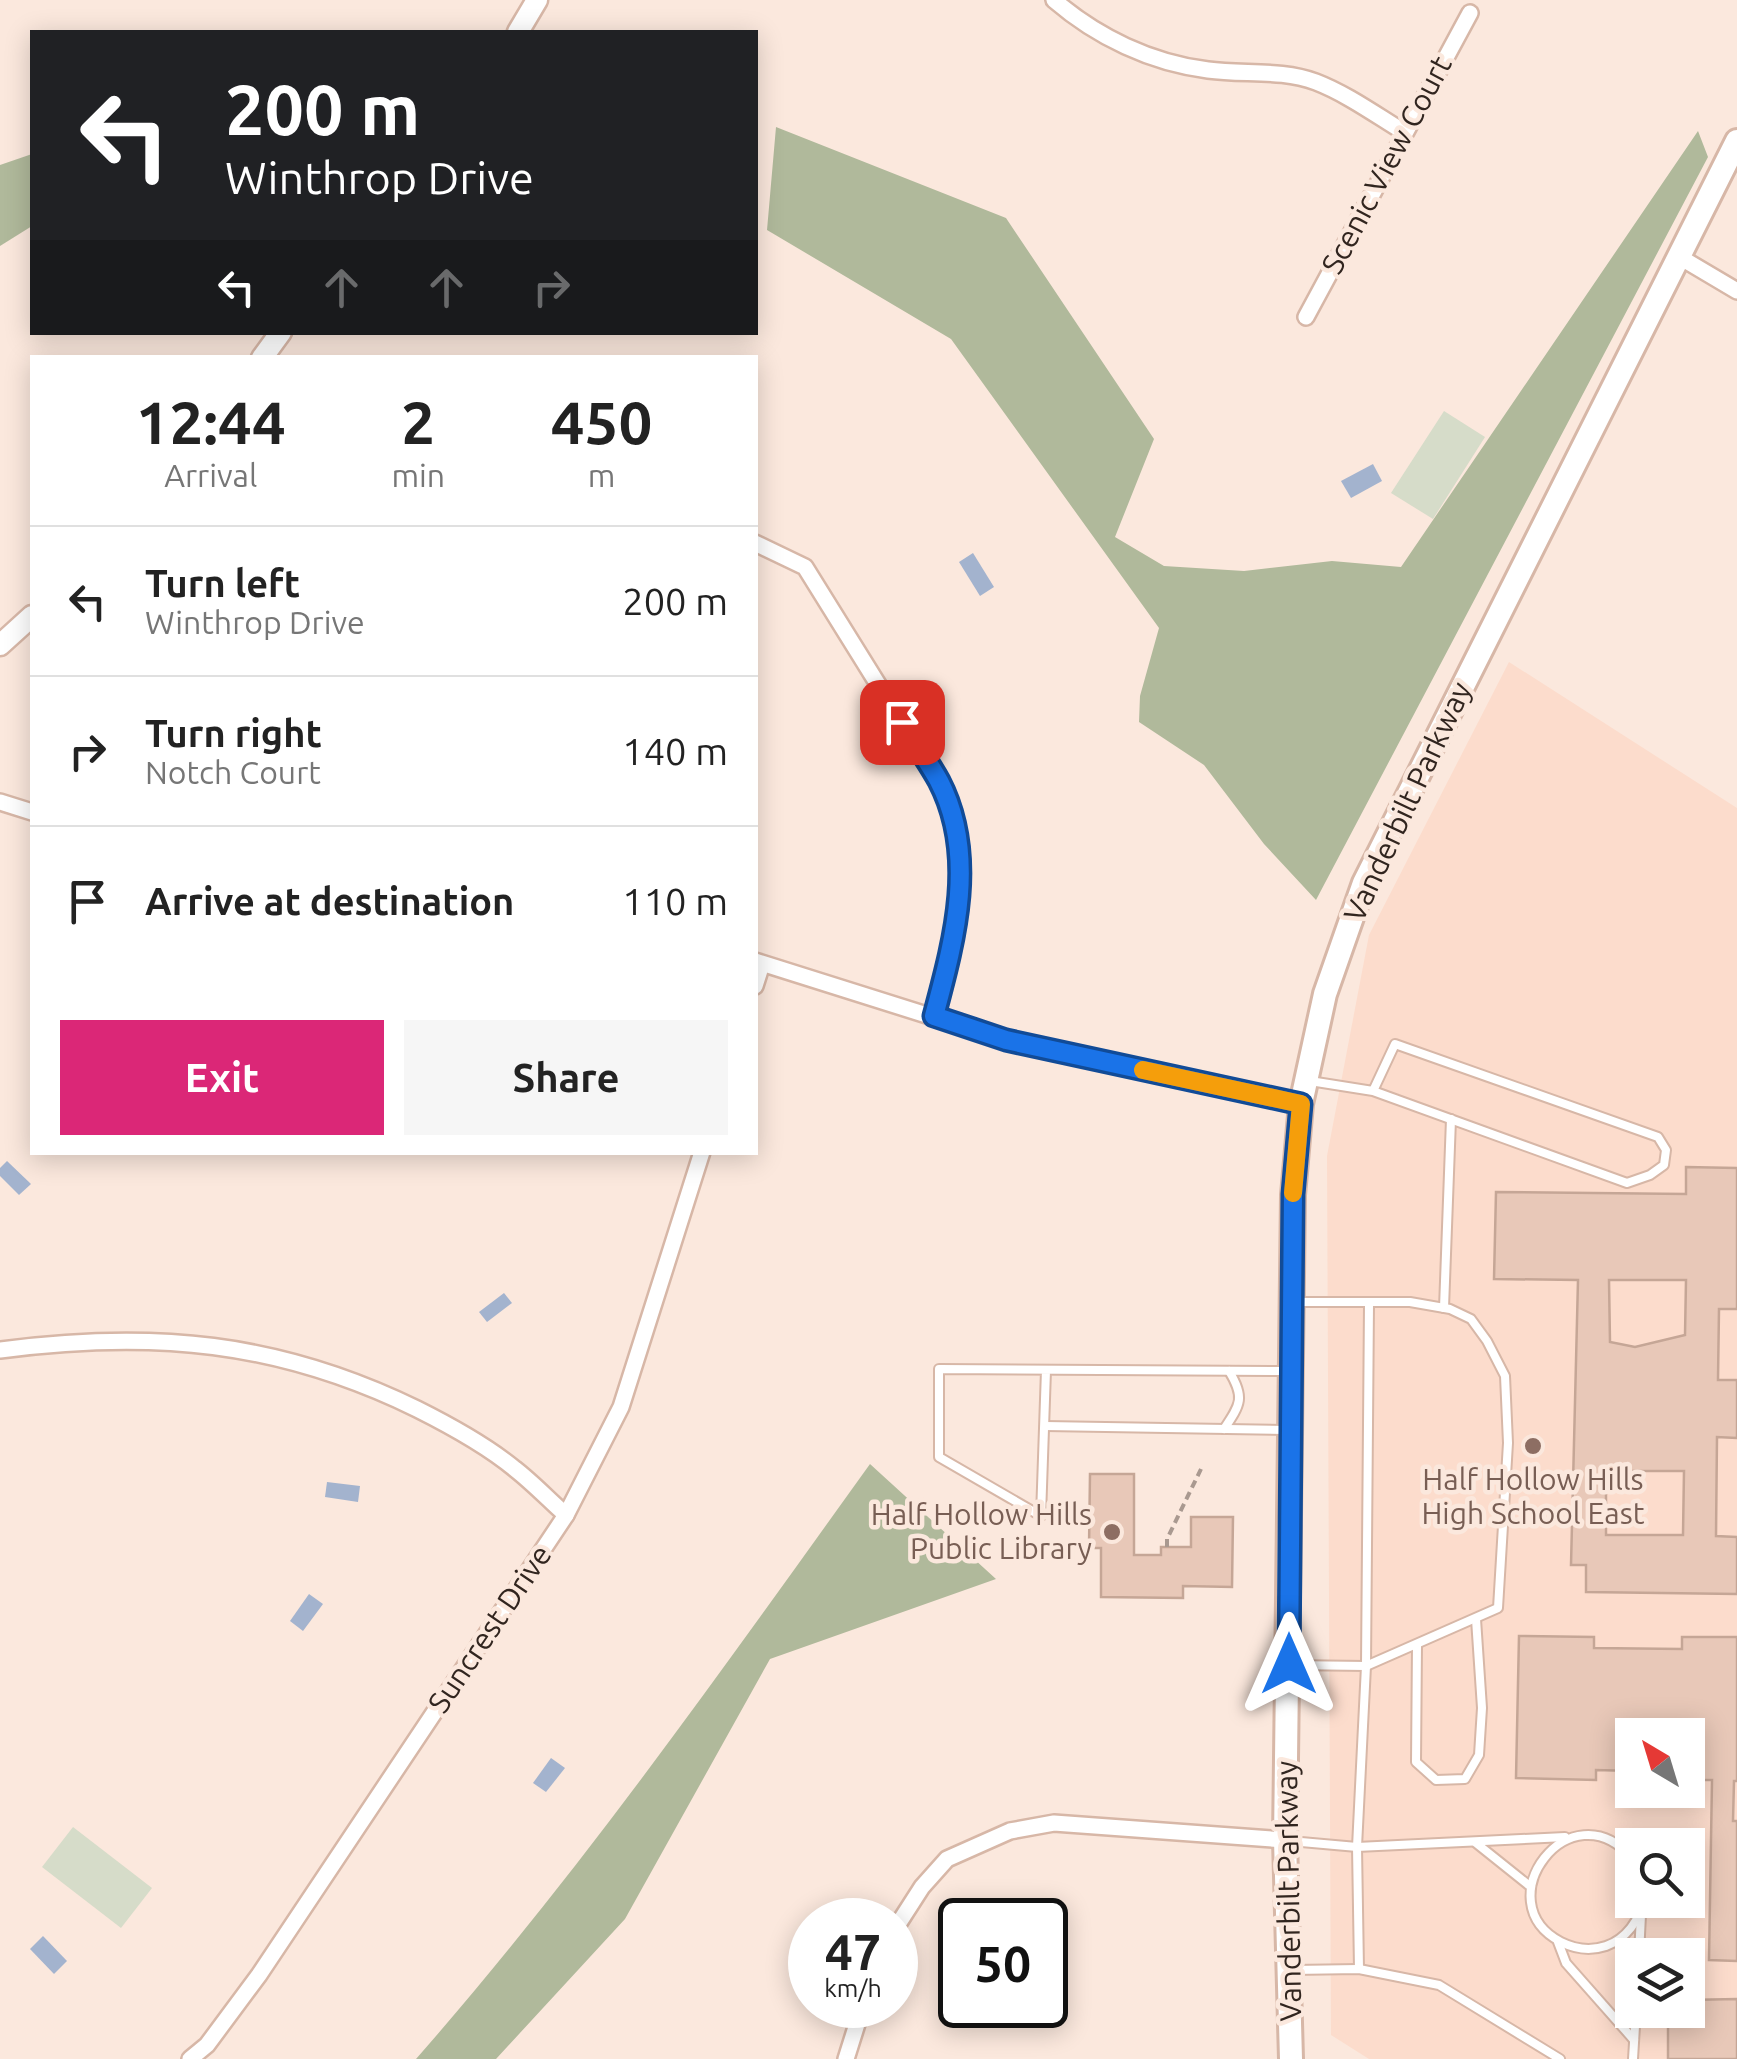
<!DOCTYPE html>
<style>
:root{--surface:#fff;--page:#f6f6f6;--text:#222;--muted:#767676;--line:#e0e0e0;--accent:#db2777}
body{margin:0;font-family:Ubuntu,sans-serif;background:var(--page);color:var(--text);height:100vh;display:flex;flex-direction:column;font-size:38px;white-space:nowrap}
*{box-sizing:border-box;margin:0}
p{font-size:32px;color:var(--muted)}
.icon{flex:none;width:55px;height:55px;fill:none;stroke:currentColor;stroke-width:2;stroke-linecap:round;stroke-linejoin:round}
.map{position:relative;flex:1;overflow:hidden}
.drawer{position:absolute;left:30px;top:355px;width:728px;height:800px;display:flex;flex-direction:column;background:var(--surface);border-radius:0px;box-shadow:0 5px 25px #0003}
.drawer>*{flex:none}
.top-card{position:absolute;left:30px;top:30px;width:728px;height:305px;border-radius:0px;box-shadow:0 5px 25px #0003;background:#202124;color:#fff;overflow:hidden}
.needle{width:65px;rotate:322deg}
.fabs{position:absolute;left:1615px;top:1718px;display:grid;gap:20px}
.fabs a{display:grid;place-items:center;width:90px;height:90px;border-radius:0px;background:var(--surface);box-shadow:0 5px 25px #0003;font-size:50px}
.speed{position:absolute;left:788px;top:1898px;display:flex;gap:20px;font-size:50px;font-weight:700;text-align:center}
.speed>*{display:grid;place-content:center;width:130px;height:130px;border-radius:50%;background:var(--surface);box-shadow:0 5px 25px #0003;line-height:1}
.speed small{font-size:25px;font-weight:400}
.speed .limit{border:5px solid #111;border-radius:15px;background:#fff;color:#111}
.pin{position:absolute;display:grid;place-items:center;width:85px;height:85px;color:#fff;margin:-42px;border-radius:20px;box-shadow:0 5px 15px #0006}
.me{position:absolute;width:110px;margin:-55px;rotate:0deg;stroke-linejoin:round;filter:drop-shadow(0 0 8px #0008)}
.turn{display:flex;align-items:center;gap:35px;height:210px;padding:0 30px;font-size:45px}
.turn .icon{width:130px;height:130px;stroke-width:2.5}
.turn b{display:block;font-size:70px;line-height:85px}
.lanes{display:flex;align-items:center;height:95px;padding:0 30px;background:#0003;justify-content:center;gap:50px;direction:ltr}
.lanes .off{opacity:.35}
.eta{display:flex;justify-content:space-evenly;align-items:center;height:170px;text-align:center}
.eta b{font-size:60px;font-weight:700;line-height:70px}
.action{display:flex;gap:20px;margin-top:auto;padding:20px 30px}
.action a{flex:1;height:115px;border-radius:0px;background:var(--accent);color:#fff;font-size:40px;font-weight:700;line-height:115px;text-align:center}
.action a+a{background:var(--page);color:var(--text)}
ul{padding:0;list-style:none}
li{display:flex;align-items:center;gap:30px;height:150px;padding:0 30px;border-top:2px solid var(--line)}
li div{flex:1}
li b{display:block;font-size:38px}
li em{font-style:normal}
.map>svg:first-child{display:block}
.built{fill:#fcdccc;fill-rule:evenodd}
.green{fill:#d6dcc9}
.forest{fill:#b0b99b}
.water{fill:#a3b3ce}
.building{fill:#e8c8b8;stroke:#c5a696;stroke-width:2.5;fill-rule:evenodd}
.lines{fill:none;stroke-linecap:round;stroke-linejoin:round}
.service-casing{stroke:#d7b7a7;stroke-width:12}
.minor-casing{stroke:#d7b7a7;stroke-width:20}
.tertiary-casing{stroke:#d7b7a7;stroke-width:25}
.secondary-casing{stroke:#d7b7a7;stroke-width:28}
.path{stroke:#a99990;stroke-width:4;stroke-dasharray:8 5;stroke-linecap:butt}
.service{stroke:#fff;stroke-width:8}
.minor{stroke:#fff;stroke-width:15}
.tertiary{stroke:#fff;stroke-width:20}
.secondary{stroke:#fff;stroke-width:22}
.route-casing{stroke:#114b97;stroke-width:25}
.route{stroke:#1a73e8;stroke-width:18}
.slow{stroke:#f59e0b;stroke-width:18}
.education-dot{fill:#8d6e63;stroke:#fbe8dd;stroke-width:4}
.labels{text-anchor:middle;stroke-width:9;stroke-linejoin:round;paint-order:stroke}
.street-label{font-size:30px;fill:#31251f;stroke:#fbe8dd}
.education-label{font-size:30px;fill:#785e54;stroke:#fbe8dd}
</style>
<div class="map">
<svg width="1737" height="2059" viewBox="0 0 1737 2059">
<rect width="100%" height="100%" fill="#fbe8dd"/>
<!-- built -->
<path class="built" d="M1509 662 1737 808V2059H1369L1331 2035 1327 1156 1369 935ZM1632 1735H1688V1790H1632ZM1632 1845H1688V1900H1632ZM1632 1955H1688V2010H1632Z"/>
<!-- green -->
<g class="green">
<polygon points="1444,411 1485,437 1433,519 1391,493"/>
<polygon points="73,1827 152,1888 121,1928 42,1867"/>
</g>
<!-- forest -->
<g class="forest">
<polygon points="776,127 1006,218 1154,439 1115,537 1164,566 1244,571 1332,561 1401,567 1698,131 1708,157 1316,900 1264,844 1204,765 1139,722 1140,696 1159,628 951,339 767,230"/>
<polygon points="32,154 32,226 0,246 0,165"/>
<path d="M870 1464 996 1579 770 1659 625 1919 496 2059H416C581 1871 724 1667 870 1464Z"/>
</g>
<!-- water -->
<g class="water">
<polygon points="1373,464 1382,481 1351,498 1341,481"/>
<polygon points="973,553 994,587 980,596 959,562"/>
<polygon points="7,1161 31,1184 19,1195 0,1176 0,1168"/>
<polygon points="504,1293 512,1303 487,1322 479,1312"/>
<polygon points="327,1482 360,1486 358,1502 325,1497"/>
<polygon points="309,1594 323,1604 303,1631 290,1621"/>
<polygon points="551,1758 565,1768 546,1792 533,1783"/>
<polygon points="43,1936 67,1961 54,1974 30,1949"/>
</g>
<!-- building -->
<g class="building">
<path d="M1686 1167 1737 1168V1309H1719L1718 1380H1737V1438L1717 1437 1716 1536 1737 1537V1594L1586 1592V1565H1571L1578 1280 1494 1279 1496 1192 1686 1194ZM1609 1280H1686L1685 1335 1635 1347 1610 1342ZM1606 1471H1684L1683 1535H1606Z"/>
<polygon points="1090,1474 1134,1474 1134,1555 1161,1555 1161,1547 1191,1547 1191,1517 1233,1517 1232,1587 1183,1586 1183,1598 1101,1597 1101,1548 1089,1548"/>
<polygon points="1519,1636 1594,1637 1594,1648 1682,1649 1682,1637 1737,1637 1737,1781 1734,1781 1733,1821 1737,1821 1737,1961 1709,1960 1712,1780 1688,1780 1688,1735 1632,1735 1632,1771 1596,1770 1596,1780 1516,1778"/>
<polygon points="1737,1999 1737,2059 1668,2059 1668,2010 1688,2010 1688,2000"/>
</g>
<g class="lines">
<!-- service casing -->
<g class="service-casing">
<g id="service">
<polyline points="1310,1081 1373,1091 1627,1183 1650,1175 1664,1165 1666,1150 1658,1137 1395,1044 1373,1091"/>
<polyline points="1444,1308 1451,1119"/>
<polyline points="1046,1370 1041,1516 939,1457 939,1369 1287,1371"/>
<polyline points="1045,1426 1286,1430"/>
<path d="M1224 1429C1241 1404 1245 1397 1229 1371"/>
<polyline points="1417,1645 1416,1762 1436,1780 1465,1779 1479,1755 1482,1708 1476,1619"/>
<polyline points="1289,1665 1366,1666 1498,1608 1508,1443 1505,1376 1487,1341 1471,1319 1450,1309 1410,1302 1294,1302"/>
<polyline points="1290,1841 1357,1847 1565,1837"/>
<polyline points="1476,1843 1531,1887"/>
<path d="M1632 1858C1570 1786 1484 1902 1561 1942 1575 1949 1591 1951 1606 1946 1626 1939 1640 1920 1643 1900"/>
<polyline points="1558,1942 1566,1963 1634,2040"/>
<polyline points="1639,1955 1641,1915"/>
<polyline points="1359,1969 1357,1847 1366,1666 1369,1304"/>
<polyline points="1292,1970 1359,1969 1439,1985 1560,2059"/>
<polyline points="1633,2059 1636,2010"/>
</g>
</g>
<!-- minor casing -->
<g class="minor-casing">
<g id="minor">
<path d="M1054 0C1097 37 1151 63 1208 70 1244 75 1281 69 1316 82 1347 94 1376 115 1404 132"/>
<polyline points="1678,256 1737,291"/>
<polyline points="1306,317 1470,13"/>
<polyline points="755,543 805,567 940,784 956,830 960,875 956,933 934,1016"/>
<polyline points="0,802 32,812"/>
<polyline points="755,961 1006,1040 1301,1104"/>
<polyline points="755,986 762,964"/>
<path d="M0 1350C152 1330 278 1341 417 1409 451 1426 486 1445 515 1469 533 1483 549 1500 566 1515"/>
<polyline points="895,1929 922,1887 947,1859 1010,1831 1054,1823 1285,1840"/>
<polyline points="190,2059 207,2045 259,1975 566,1515 621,1407 702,1152"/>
<polyline points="846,2059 863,2005"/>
</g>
</g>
<!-- tertiary casing -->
<g class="tertiary-casing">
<g id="tertiary">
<polyline points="518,32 537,0"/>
<polyline points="262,358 281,332"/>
<polyline points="0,645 32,616"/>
</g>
</g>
<!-- secondary casing -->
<g class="secondary-casing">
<polyline id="secondary" points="1291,2059 1285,1840 1293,1195 1301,1104 1325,994 1364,883 1737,141"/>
</g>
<!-- path -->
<polyline class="path" points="1167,1547 1167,1539 1201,1469"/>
<!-- service -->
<use href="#service" class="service"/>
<!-- minor -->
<use href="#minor" class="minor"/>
<!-- tertiary -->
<use href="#tertiary" class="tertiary"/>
<!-- secondary -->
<use href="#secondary" class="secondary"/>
</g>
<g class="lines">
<!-- route casing -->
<g class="route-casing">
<path id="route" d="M902 722C914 742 928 761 939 781 978 856 954 941 934 1016L1006 1040 1301 1104 1293 1194 1289 1664"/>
</g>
<!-- route -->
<use href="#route" class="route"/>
<!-- slow -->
<polyline class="slow" points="1143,1070 1301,1104 1293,1193"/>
</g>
<!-- markers -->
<g class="education-dot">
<circle cx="1533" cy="1446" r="10"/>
<circle cx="1112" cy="1532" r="10"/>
</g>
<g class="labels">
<!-- street labels -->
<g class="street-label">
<text transform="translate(1387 165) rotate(-62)" y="10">Scenic View Court</text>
<text transform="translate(1408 802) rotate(-65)" y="10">Vanderbilt Parkway</text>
<text transform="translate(490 1629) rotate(-56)" y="10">Suncrest Drive</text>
<text transform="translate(1289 1891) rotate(-91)" y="10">Vanderbilt Parkway</text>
</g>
<!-- education labels -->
<g class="education-label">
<text x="1533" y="1490">Half Hollow Hills<tspan x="1533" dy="34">High School East</tspan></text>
<text x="1092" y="1525" text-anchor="end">Half Hollow Hills<tspan x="1092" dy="34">Public Library</tspan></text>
</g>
</g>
</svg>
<div class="fabs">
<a><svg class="needle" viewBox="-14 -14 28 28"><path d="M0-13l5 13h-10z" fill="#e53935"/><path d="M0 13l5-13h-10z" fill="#767676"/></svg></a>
<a><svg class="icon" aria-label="search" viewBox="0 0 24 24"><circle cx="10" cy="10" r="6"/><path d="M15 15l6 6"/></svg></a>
<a><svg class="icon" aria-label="layers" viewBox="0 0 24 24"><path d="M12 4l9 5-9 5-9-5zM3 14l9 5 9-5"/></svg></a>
</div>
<div class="speed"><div>47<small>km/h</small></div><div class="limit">50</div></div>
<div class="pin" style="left:902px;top:722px;background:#d93025"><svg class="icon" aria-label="arrive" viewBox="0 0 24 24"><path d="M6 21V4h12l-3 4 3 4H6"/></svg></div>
<svg class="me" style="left:1289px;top:1664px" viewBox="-20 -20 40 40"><path d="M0-17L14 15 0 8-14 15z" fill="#1a73e8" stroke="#fff" stroke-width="4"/></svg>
<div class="top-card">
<div class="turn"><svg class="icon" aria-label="left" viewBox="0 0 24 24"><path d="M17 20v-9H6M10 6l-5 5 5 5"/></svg><div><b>200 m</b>Winthrop Drive</div></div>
<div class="lanes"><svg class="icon" aria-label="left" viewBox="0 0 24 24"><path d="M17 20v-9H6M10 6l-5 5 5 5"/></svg><svg class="icon off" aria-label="ahead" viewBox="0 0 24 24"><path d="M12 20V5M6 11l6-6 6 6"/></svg><svg class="icon off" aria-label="ahead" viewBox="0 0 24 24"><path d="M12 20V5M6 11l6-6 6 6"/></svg><svg class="icon off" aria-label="right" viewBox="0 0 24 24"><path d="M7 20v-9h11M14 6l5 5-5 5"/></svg></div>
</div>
<section class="drawer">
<div class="eta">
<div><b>12:44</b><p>Arrival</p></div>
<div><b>2</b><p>min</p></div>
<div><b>450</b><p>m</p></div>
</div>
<ul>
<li><svg class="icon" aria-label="left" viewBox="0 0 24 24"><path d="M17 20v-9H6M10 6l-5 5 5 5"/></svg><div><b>Turn left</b><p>Winthrop Drive</p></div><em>200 m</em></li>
<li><svg class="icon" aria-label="right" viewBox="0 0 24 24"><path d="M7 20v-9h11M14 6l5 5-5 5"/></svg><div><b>Turn right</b><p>Notch Court</p></div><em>140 m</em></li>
<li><svg class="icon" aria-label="arrive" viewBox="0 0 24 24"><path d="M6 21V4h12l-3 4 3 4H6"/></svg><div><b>Arrive at destination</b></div><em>110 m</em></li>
</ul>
<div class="action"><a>Exit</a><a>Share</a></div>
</section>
</div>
